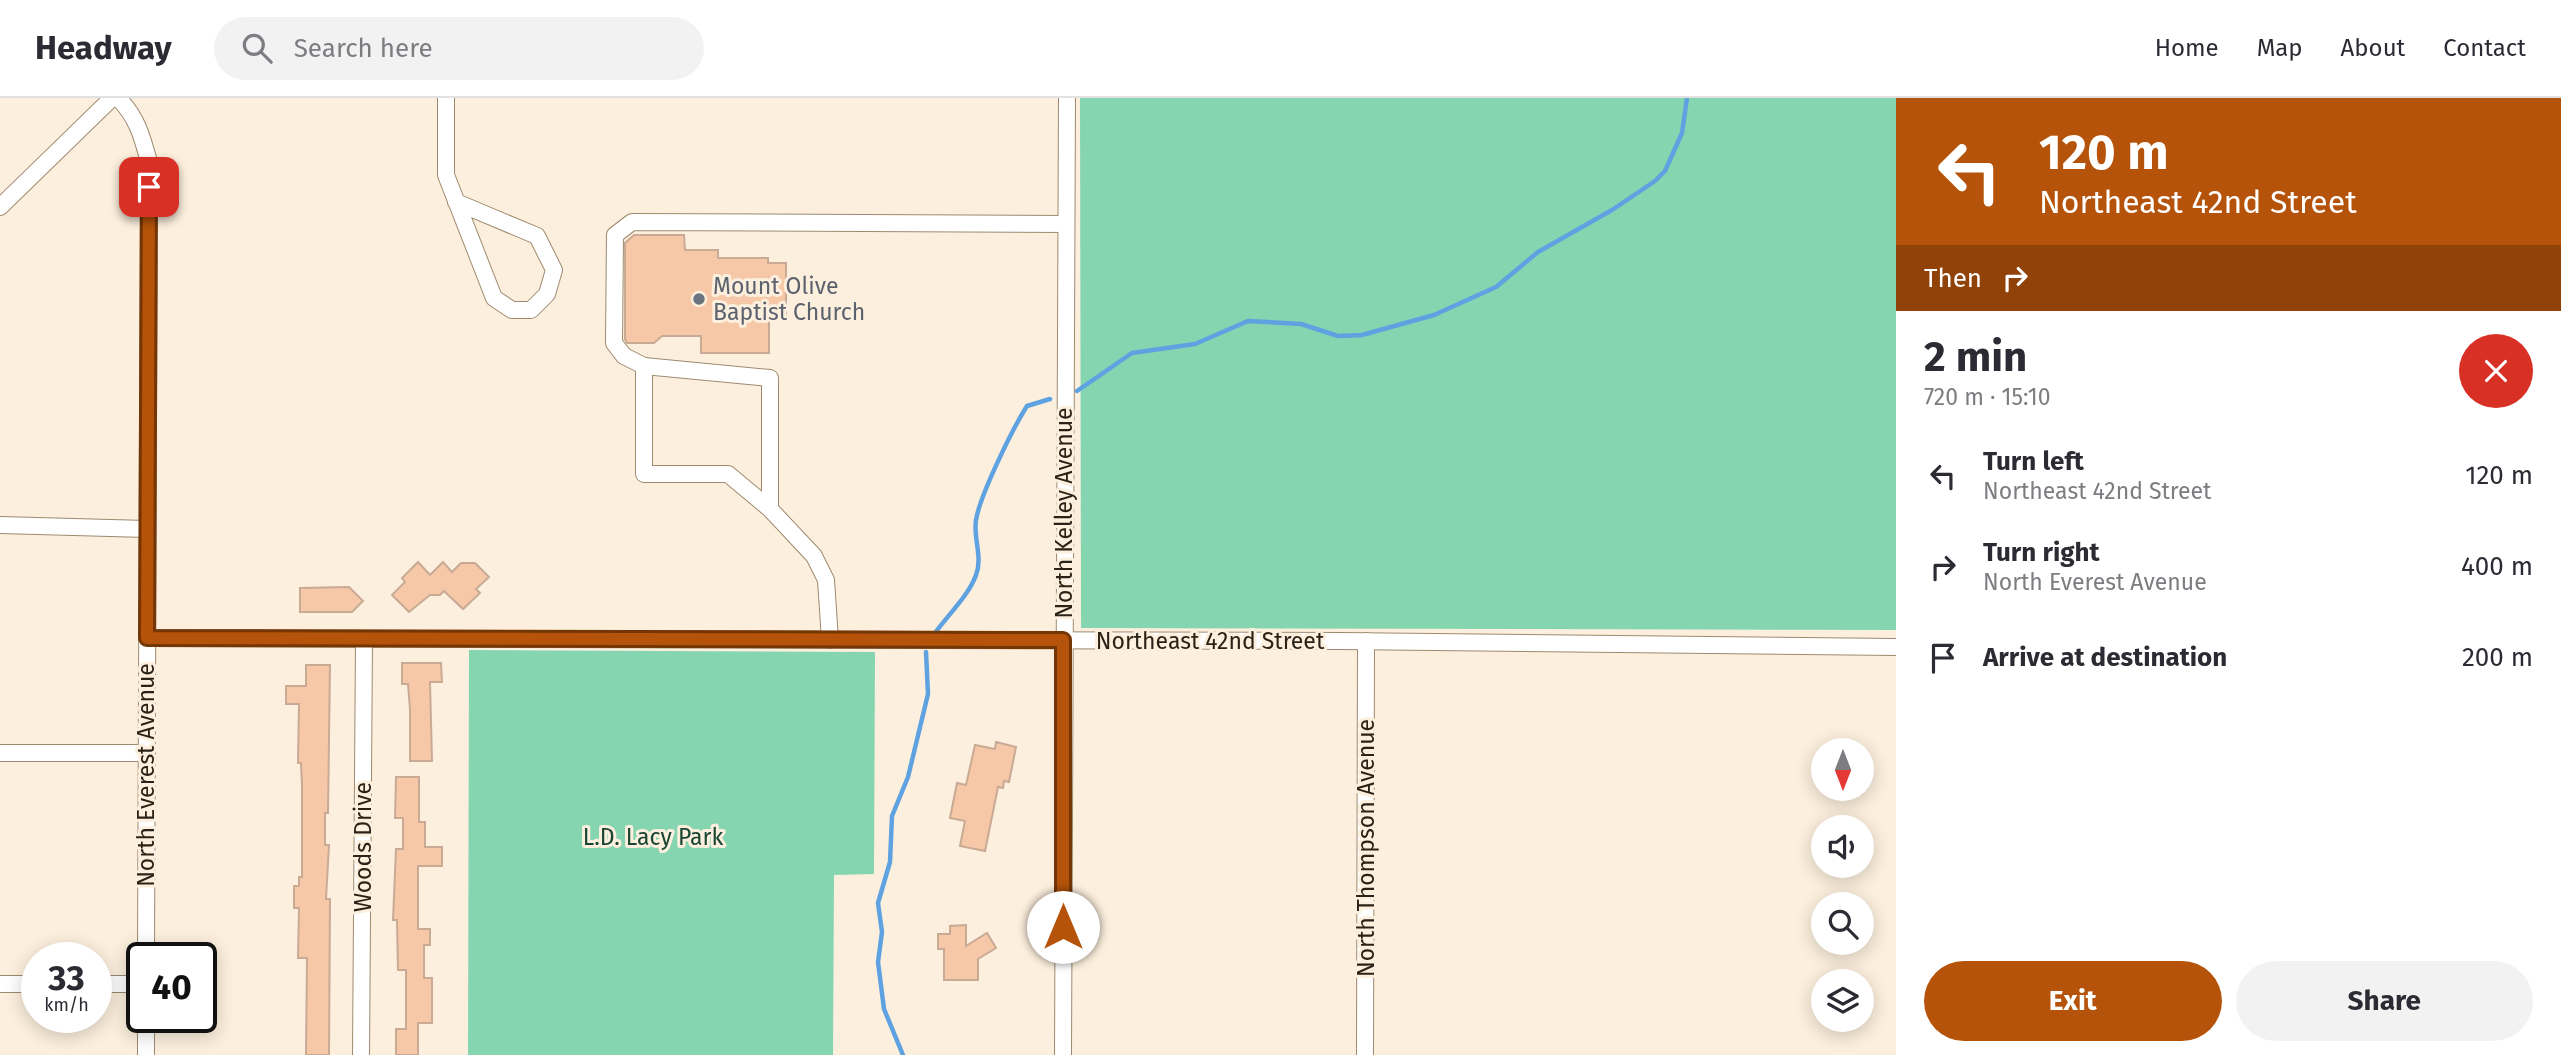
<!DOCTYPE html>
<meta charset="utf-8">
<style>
:root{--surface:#fff;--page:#f2f2f3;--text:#2b2b33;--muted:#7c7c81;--line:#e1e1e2;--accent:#b45309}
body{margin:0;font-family:"Fira Sans",sans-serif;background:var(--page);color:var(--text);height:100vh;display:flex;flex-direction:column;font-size:26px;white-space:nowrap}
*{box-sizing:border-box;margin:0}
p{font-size:23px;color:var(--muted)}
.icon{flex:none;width:38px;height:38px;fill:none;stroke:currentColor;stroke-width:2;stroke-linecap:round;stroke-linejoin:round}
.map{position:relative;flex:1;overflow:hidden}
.panel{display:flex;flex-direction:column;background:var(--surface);width:665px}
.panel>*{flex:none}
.guide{background:#b45309;color:#fff;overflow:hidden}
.needle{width:46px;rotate:180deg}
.buttons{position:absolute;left:1811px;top:640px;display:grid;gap:14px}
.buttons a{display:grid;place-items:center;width:63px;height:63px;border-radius:50%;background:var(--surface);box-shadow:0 4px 18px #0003;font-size:35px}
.speed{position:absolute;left:21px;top:844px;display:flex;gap:14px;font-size:35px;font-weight:700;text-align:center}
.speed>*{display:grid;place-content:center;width:91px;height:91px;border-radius:50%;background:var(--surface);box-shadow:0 4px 18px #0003;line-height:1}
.speed small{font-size:18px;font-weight:400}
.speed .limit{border:4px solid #111;border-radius:10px;background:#fff;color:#111}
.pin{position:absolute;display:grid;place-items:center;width:60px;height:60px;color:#fff;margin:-30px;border-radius:14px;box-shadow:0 4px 10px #0006}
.me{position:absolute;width:77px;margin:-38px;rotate:0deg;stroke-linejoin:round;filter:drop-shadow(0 0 5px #0008)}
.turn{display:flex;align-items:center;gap:24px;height:147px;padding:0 28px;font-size:32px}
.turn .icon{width:91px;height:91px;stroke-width:2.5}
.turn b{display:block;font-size:49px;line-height:60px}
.then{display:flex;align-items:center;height:66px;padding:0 28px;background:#0003;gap:14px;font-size:26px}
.round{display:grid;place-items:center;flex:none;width:74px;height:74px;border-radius:37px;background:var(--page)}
.headline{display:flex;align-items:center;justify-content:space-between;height:119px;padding:0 28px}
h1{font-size:42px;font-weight:700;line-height:52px}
.primary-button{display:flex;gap:14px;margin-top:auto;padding:14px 28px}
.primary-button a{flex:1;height:80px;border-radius:42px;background:var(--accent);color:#fff;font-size:28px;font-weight:700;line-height:80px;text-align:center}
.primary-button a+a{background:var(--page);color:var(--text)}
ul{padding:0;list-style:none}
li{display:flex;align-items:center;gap:21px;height:91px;padding:0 28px}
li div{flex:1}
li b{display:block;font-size:26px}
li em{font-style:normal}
header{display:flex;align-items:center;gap:42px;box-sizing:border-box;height:98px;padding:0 35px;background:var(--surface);border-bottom:2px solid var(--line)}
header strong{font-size:33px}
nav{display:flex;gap:38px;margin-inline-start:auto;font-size:24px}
.search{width:490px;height:63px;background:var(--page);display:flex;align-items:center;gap:18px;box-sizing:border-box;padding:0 24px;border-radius:38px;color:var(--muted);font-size:26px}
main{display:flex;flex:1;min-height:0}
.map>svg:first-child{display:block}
.green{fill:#86d5b1}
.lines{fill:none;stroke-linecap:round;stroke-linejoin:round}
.stream{stroke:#5ea2e1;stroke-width:4.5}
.building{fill:#f7c8a7;stroke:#c8aa95;stroke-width:2}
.minor-casing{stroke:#9e8a6e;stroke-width:18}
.minor{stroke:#fff;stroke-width:16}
.route-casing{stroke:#753606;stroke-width:18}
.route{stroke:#b45309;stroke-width:12}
.worship-dot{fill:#6b7280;stroke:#fcefdd;stroke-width:2.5}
.labels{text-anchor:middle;stroke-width:6;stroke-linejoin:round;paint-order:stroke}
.worship-label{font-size:23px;fill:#5b616d;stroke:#fcefdd;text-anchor:start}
.street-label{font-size:23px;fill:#2a2217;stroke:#fcefdd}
.park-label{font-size:23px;fill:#184432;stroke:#fcefdd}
</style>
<header>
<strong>Headway</strong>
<div class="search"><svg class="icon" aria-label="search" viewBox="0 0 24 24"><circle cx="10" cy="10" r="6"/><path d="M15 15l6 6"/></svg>Search here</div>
<nav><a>Home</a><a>Map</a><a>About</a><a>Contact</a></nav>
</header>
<main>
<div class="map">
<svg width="1896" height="957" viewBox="0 0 1896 957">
<rect width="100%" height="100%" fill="#fcefdd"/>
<!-- green -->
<g class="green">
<polygon points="1080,0 1896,0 1896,532 1081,530"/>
<polygon points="469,552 875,554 874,776 834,777 833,957 468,957"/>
</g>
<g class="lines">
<!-- stream -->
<g class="stream">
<polyline points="1077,293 1132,255 1195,246 1248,223 1301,226 1338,238 1362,237 1434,217 1496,189 1538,154 1612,112 1655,83 1665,73 1682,35 1687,0"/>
<path d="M935 535C948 517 969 497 976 477 983 459 973 440 976 422 980 397 1013 330 1027 308L1050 301"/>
<polyline points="903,957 884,911 878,864 882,834 878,805 890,764 892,718 908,679 928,596 926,554"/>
</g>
</g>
<!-- building -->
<g class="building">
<polygon points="634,137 684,137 685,152 718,152 718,160 768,160 768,165 786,165 786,217 769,217 769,255 701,255 701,238 662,238 654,245 627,245 625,241 625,145"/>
<polygon points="418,464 430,477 443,464 452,474 461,465 475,465 489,479 476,491 480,495 463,511 444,493 440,497 430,497 409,514 392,497 405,484 402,480"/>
<polygon points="349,489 363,503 352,514 300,514 300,490"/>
<polygon points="402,565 441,565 442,584 430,584 432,663 410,663 410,611 408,586 402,586"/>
<polygon points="306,567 330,567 328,715 325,715 325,747 329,747 326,801 330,801 329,957 306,957 307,860 298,860 299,810 294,810 294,788 299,788 299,779 302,779 302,687 301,665 298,665 299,606 286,606 286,588 306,588"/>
<polygon points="996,644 1016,649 1009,684 1004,683 1003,690 998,689 985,753 960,748 965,723 950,720 957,685 966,687 975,647 995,651"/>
<polygon points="396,679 419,679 419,724 425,724 425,749 442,749 442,768 418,768 418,831 430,831 430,847 424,847 424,880 432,880 432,925 418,925 418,957 396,957 396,931 406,931 406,872 398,872 397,822 393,822 396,751 403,751 403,720 395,720"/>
<polygon points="966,827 966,848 987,835 996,850 978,861 978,882 944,882 944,851 938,851 938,836 950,836 950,828"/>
</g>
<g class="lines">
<!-- minor casing -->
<g class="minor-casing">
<g id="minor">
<path d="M118 0C137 19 142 38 149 64L146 859"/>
<polyline points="446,0 446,77 494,200 512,212 531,212 547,196 554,172 537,138 456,104"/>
<polyline points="0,109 112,0"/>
<polyline points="644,268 770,280 770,411"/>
<polyline points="0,427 147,431"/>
<polyline points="147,540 1341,543 1896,549"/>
<polyline points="830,542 826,482 814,458 770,411 728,376 644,376 644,268 624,258 614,245 615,137 632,124 1066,126"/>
<polyline points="0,655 147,655"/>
<polyline points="0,886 37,886"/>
<polyline points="96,886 142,886"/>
<polyline points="146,919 146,957"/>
<polyline points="361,957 364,541"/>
<polyline points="1063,957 1067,0"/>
<polyline points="1365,957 1366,543"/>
</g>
</g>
<!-- minor -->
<use href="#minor" class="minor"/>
</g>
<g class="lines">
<!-- route casing -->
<g class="route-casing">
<polyline id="route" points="149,89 147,540 1063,542 1063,829"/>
</g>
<!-- route -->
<use href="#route" class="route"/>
</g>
<!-- markers -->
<circle class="worship-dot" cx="699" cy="201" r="7"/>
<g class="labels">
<!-- worship labels -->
<g class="worship-label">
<text x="713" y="196">Mount Olive<tspan x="713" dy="26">Baptist Church</tspan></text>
</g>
<!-- street labels -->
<g class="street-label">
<text transform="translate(1064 415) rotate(-90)" y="8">North Kelley Avenue</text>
<text x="1210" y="551">Northeast 42nd Street</text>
<text transform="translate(146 677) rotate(-90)" y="8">North Everest Avenue</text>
<text transform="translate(363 749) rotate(-90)" y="8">Woods Drive</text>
<text transform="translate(1366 750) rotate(-90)" y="8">North Thompson Avenue</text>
</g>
<!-- park labels -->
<g class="park-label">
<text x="653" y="747">L.D. Lacy Park</text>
</g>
</g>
</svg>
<div class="buttons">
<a><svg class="needle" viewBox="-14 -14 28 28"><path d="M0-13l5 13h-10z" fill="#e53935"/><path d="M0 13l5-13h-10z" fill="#7c7c81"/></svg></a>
<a><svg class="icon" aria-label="sound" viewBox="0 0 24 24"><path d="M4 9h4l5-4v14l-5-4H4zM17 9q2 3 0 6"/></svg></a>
<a><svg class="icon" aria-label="search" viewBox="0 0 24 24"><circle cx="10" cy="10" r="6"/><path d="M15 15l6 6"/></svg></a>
<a><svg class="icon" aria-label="layers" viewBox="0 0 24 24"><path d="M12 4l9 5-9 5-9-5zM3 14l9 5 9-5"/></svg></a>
</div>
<div class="speed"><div>33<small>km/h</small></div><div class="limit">40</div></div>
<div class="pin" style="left:149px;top:89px;background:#d93025"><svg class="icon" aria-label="arrive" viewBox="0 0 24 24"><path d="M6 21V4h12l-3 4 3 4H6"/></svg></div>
<svg class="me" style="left:1063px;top:829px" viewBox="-20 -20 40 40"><circle r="19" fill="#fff"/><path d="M0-13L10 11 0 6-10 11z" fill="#b45309"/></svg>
</div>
<section class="panel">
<div class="guide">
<div class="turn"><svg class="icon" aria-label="left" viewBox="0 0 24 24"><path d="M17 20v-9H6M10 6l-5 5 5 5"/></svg><div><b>120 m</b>Northeast 42nd Street</div></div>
<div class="then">Then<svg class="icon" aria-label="right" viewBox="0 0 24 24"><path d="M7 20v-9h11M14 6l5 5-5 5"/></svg></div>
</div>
<div class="headline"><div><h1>2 min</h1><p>720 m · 15:10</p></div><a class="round" style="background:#d93025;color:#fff"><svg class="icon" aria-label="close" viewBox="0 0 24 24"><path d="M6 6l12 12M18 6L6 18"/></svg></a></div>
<ul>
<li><svg class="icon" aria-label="left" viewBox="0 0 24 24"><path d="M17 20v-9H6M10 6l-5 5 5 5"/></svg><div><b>Turn left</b><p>Northeast 42nd Street</p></div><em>120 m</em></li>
<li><svg class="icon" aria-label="right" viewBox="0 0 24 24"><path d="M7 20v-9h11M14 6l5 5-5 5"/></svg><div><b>Turn right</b><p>North Everest Avenue</p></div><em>400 m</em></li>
<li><svg class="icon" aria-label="arrive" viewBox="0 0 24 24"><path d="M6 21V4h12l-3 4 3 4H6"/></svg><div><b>Arrive at destination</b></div><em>200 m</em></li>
</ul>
<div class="primary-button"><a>Exit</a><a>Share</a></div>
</section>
</main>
